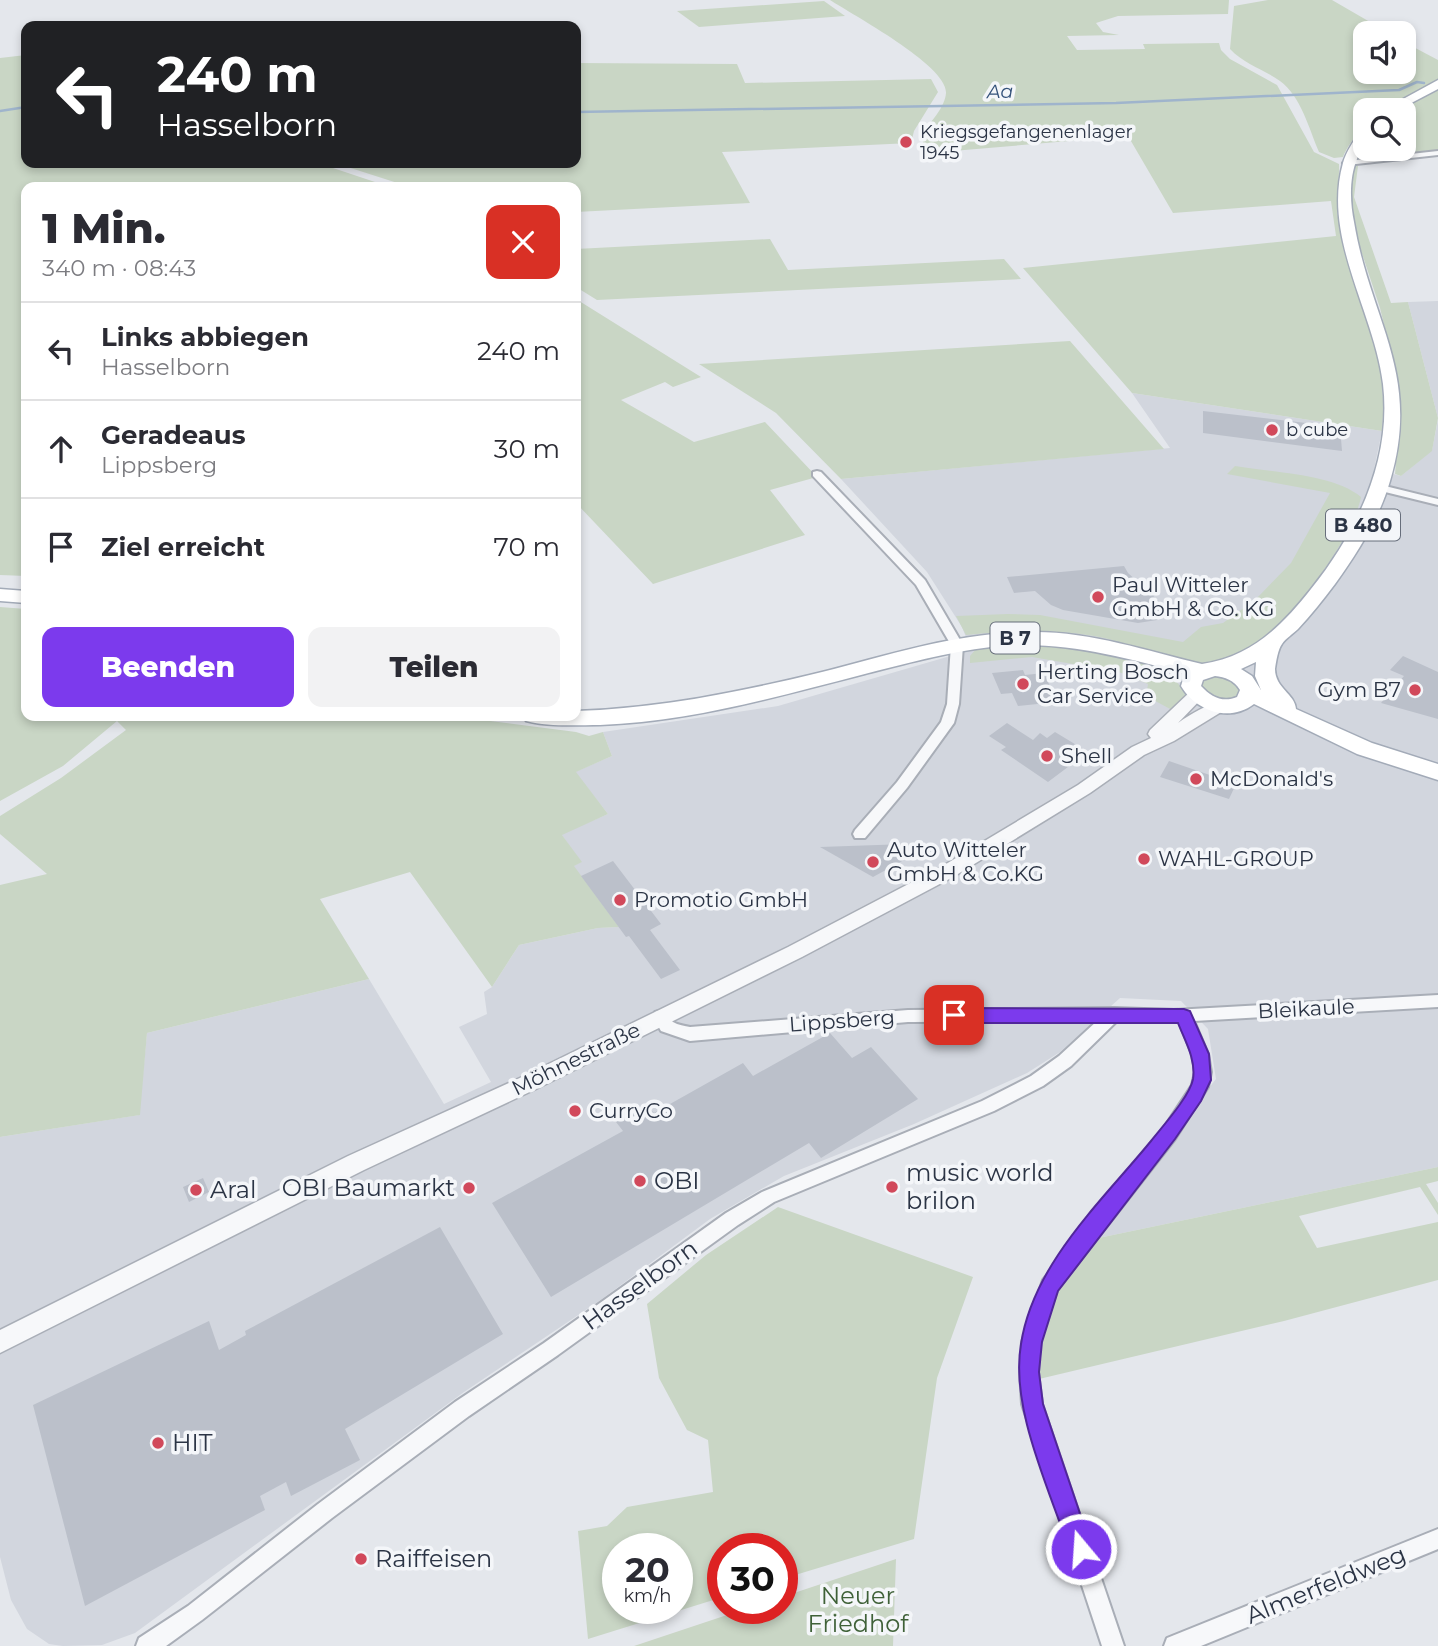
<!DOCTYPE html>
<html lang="de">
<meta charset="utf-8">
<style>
:root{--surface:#fff;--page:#f2f2f3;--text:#2b2b33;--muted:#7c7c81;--line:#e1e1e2;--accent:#7c3aed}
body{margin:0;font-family:Montserrat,sans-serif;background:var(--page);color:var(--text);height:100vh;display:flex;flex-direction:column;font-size:26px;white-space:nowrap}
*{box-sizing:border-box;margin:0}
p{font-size:23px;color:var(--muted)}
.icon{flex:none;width:38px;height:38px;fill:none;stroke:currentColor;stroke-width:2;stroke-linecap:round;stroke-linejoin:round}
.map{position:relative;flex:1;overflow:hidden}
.drawer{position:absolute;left:21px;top:182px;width:560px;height:539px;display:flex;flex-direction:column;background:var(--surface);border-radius:14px;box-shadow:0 4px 10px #0003}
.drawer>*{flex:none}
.banner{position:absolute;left:21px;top:21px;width:560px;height:147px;border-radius:14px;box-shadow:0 4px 10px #0003;background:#202124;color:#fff;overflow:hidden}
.fabs{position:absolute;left:1353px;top:21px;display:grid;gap:14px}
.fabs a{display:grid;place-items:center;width:63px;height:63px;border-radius:14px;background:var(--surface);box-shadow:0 4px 10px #0003;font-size:35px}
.speed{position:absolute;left:602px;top:1533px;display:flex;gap:14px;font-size:35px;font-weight:700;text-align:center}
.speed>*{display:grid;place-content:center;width:91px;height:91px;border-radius:50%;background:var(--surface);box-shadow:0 4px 10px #0003;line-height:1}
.speed small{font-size:18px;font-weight:400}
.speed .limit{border:10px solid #d22;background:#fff;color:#111}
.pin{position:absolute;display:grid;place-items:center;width:60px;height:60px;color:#fff;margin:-30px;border-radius:14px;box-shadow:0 4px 10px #0006}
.me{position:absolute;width:77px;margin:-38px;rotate:342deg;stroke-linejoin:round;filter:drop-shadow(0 0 5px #0008)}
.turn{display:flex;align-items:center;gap:24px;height:147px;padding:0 21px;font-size:32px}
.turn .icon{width:91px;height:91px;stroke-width:2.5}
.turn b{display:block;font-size:49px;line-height:60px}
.round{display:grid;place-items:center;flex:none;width:74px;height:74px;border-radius:14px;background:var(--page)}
.headline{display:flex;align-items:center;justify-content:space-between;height:119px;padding:0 21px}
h1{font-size:42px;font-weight:800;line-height:52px}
.action{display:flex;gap:14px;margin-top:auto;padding:14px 21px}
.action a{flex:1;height:80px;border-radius:14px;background:var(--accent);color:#fff;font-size:28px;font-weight:800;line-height:80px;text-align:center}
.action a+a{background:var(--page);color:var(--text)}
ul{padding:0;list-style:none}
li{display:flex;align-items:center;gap:21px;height:98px;padding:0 21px;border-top:2px solid var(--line)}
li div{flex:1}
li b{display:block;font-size:26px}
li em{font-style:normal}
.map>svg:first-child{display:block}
.built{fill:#d2d6de}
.green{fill:#c9d6c5;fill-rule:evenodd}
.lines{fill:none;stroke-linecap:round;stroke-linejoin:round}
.stream{stroke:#9fb4cc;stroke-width:2.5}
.building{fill:#bbc0ca}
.minor-casing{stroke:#a9aeb7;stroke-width:4}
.tertiary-casing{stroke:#a9aeb7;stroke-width:3}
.primary-casing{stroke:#a3abb8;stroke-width:3}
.minor{fill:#f7f8fa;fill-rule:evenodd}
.tertiary{fill:#f7f8fa;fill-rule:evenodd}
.primary{fill:#fff;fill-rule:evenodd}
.route{fill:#7c3aed;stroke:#51269a;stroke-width:2}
.poi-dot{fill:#d1495b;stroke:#f4f6f9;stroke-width:2.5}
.labels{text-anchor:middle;stroke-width:7;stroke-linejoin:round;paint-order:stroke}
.far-poi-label{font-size:18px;fill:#2b3445;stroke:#f4f6f9;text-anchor:start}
.far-water-label{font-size:19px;font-style:italic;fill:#34527a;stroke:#f4f6f9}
.shield{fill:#f4f6f9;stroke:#676e7b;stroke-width:2}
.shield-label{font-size:19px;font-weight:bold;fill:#2b3445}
.poi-label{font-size:21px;fill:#2b3445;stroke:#f4f6f9;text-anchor:start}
.street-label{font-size:21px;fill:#2b3445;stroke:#f4f6f9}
.near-poi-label{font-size:24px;fill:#2b3445;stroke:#f4f6f9;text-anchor:start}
.near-street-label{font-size:24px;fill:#2b3445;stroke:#f4f6f9}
.near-park-label{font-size:24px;fill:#3f6138;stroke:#f4f6f9}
</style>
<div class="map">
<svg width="1438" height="1646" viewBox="0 0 1438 1646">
<rect width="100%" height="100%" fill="#e4e7ec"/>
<!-- built -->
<g class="built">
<polygon points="1438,301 1438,418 1408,302"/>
<polygon points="1132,393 1382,431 1374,469 1401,476 1432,450 1438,420 1438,1167 1089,1240 1216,1079 1208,1029 1181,1001 1120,998 1060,1052 1027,1073 914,1124 784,1176 710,1219 602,1299 464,1392 135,1633 102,1645 63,1646 49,1644 27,1629 11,1600 0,1557 0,1137 139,1115 147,1033 369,979 444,1104 491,1082 459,1027 487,1014 484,992 492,987 519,945 598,928 619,927 573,866 581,862 561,834 608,814 575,772 612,756 603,732 778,706 971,650 962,627 927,572 841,479 1170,448"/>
</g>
<!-- green -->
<g class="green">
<path d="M830 0H1229L1228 14 1118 16 1096 23 1103 32 1119 35 1067 36 1077 50 1145 49 1143 44 1219 43 1221 50 1230 59 1277 85 1314 152 1339 164C1340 184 1334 202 1339 223 1356 296 1390 351 1382 431L1132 393 1023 268 1336 236 1331 201 1173 213 1128 136 929 153 923 143 922 134C930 122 945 108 946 93 948 66 853 15 830 0Z"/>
<path d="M1268 0H1332L1389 33H1365V72H1404V42L1438 60V152L1359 162 1353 160 1365 142V149H1404V110H1365C1365 130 1350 139 1343 157L1334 158 1319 152C1309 129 1301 96 1280 81 1263 69 1244 64 1230 49L1234 6Z"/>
<polygon points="824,1 845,16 699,27 677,11"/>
<polygon points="26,55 26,163 318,163 390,187 26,187 26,576 0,575 0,58"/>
<polygon points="576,63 737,64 745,83 931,79 938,92 914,131 911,143 722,152 750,203 576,212 576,187 410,187 335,163 576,163"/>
<polygon points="1353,166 1358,166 1354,197 1391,303 1408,302 1438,418 1432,451 1401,476 1395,474 1400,415 1396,373 1380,308 1352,223 1349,208"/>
<polygon points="770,239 788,270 1004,259 1021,279 597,300 576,287 576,249"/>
<polygon points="576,299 701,377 673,387 665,382 621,400 694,442 765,422 817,477 770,490 805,535 653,584 576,503"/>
<polygon points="1070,341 1164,449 841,479 776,413 699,364"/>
<path d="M1235 466C1270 472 1335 474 1361 497 1352 544 1268 656 1219 664 1185 668 1130 642 1094 636 1051 629 1009 631 966 635L956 616 1008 614 1040 615 1183 642 1201 627 1223 623 1256 599 1291 563 1330 493 1227 474Z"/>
<polygon points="0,607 26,609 26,716 451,716 576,732 589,736 603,732 612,756 576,772 608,814 562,835 582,862 574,866 619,927 598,928 519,945 492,987 410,872 320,899 369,979 147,1033 140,1115 0,1137 0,885 47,874 0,834 0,816 61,778 126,730 117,721 63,766 0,801"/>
<path d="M1011 645C1053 643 1170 651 1186 696L1172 710 1146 696 1148 684 1119 672 1032 657 970 663V656L976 649Z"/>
<polygon points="1211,673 1240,682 1243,696 1224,702 1199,689 1200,679"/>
<polygon points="1438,1167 1438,1181 1426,1184 1438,1203 1438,1215 1420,1187 1299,1216 1317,1248 1438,1222 1438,1280 1284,1321 1039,1379 1047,1304 1089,1240"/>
<path d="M778 1207 973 1277 937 1378 914 1539 782 1579V1549H723V1597L588 1639 578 1531 607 1526 627 1507 713 1492 708 1440 687 1430 659 1378 647 1304 706 1255ZM618 1549H677V1608H618Z"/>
<polygon points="896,1559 893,1646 634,1646 748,1608 782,1608 782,1597"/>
</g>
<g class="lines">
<!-- stream -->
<g class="stream">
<polyline points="0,111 26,107"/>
<polyline points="576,112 1116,103 1399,90 1417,82 1424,83"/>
</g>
</g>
<!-- building -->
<g class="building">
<polygon points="1203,411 1340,427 1342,451 1203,433"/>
<polygon points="1124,566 1128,573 1162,604 1164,612 1157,620 1138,623 1063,610 1051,605 1035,591 1014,593 1007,577"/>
<polygon points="1403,656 1438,672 1438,719 1381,703 1404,676 1390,670"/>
<polygon points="1023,670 1025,675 1044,673 1057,702 1018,706 1012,693 1001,694 992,673"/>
<polygon points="1007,723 1033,740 1040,733 1047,738 1055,732 1088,752 1048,782 1001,750 1006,747 989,736"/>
<polygon points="1169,761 1236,784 1229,799 1160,777"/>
<polygon points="935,843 873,877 820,847"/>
<polygon points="613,861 661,924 650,930 680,970 661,979 629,936 626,937 581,876"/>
<polygon points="830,1033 852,1058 871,1047 918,1099 821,1158 809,1143 551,1297 492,1203 623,1131 616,1122 646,1105 654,1113 743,1063 753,1076"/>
<polygon points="203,1178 209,1192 189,1202 183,1187"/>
<polygon points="440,1227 503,1334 345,1429 360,1460 291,1496 286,1482 260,1496 265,1510 85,1606 33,1405 209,1321 219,1350 246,1335 245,1331"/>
</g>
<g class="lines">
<!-- minor casing -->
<g class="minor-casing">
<g id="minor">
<polygon points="1438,151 1438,155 1347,165 1343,163 1347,161"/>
<polygon points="817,471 821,472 925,580 963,645 959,704 954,723 907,788 865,838 855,838 853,834 855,830 897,782 941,722 947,704 951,645 916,585 813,476 813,472"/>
<polygon points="1381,485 1438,499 1438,505 1377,490 1377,486"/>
<path d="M1438 995V1007L1194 1021 1208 1054 1211 1072 1208 1087 1175 1139 1057 1290 1040 1342 1038 1372 1042 1404 1124 1646H1102L1022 1404 1020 1372 1022 1342 1043 1280 1163 1129 1192 1085 1195 1072 1192 1054 1179 1022 1118 1020 1071 1066 1043 1086 994 1111 774 1202 738 1225 558 1355 469 1416 332 1518 202 1620 166 1646H136L139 1638 188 1606 318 1504 455 1402 544 1343 726 1213 762 1192 982 1101 1031 1076 1059 1056 1097 1021 908 1022 690 1041 661 1031 653 1017 655 1012C668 1008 665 1016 673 1022 678 1025 685 1026 690 1027L908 1010 1114 1008 1174 1010Z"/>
<polygon points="1438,1529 1438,1549 1201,1646 1164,1646 1167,1638"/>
</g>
</g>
<!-- tertiary casing -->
<g class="tertiary-casing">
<path id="tertiary" d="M1197 690 1205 695 1178 723C1192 713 1206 705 1223 701L1231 706 1174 741 1144 755 1090 793 953 877 802 957 536 1089 364 1170 0 1353V1330L348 1156 522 1077 788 947 941 867 1078 785 1132 747 1151 738 1148 734 1150 730 1191 691Z"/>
</g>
<!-- primary casing -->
<g class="primary-casing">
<g id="primary">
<polygon points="1438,80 1438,89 1398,110 1383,110"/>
<path d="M1365 129C1365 142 1361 147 1357 159 1349 178 1350 203 1354 222 1370 320 1422 374 1390 481 1379 519 1358 552 1335 584 1323 600 1311 615 1298 629 1293 634 1286 638 1282 644 1278 649 1276 662 1275 669 1275 688 1295 694 1296 709L1372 743 1438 764V780L1357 754 1254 704C1229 723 1196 711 1181 686L1185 673C1120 657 1059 639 991 647 947 652 904 664 861 675 776 697 689 722 600 725 576 725 549 727 526 721L523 716H576V711C660 708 740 692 822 672 892 654 963 631 1035 632 1092 632 1147 651 1202 664 1251 657 1281 627 1311 589 1357 532 1392 459 1383 384 1374 311 1322 238 1343 163 1346 152 1354 140 1361 130ZM1256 662 1255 676 1261 690 1252 676 1241 669ZM1215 676C1225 677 1234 680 1240 690L1237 697C1223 703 1211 697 1201 686L1203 680Z"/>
<polygon points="0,589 26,591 26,603 0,601"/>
</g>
</g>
<!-- minor -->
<use href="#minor" class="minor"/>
<!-- tertiary -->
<use href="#tertiary" class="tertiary"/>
<!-- primary -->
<use href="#primary" class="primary"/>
</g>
<!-- route -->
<path class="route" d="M954 1008 1184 1009 1190 1011 1209 1054 1211 1080 1201 1101 1175 1139 1058 1291 1042 1342 1039 1372 1043 1404 1092 1549 1089 1558 1081 1561 1072 1558 1069 1549C1049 1488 1010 1408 1021 1344 1033 1264 1102 1201 1151 1141 1162 1127 1190 1096 1193 1079 1196 1059 1185 1041 1178 1023H954L947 1020 945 1015 947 1010Z"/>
<!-- markers -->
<g class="poi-dot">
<circle cx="906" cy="142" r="7"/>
<circle cx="1272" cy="430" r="7"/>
<circle cx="1098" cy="597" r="7"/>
<circle cx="1023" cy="684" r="7"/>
<circle cx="1415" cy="690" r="7"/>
<circle cx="1047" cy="756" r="7"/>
<circle cx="1196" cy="779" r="7"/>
<circle cx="1144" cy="859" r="7"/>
<circle cx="873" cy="862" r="7"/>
<circle cx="620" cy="900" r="7"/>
<circle cx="575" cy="1111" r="7"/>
<circle cx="640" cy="1181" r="7"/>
<circle cx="892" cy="1187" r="7"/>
<circle cx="469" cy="1188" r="7"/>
<circle cx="196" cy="1190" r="7"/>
<circle cx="158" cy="1443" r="7"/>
<circle cx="361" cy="1559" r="7"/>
</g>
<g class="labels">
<!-- far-poi labels -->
<g class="far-poi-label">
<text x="920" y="138">Kriegsgefangenenlager<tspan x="920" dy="21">1945</tspan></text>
<text x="1286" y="436">b cube</text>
</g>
<!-- far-water labels -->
<g class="far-water-label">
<text transform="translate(1000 91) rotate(-1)" y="7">Aa</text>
</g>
<!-- shield labels -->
<g class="shield">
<rect x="1326" y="509.5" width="74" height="31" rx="5"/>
<rect x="990.5" y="622.5" width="49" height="31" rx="5"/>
</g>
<g class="shield-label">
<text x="1363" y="532">B 480</text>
<text x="1015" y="645">B 7</text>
</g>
<!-- poi labels -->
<g class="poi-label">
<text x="1112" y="592">Paul Witteler<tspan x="1112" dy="24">GmbH &amp; Co. KG</tspan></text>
<text x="1037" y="679">Herting Bosch<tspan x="1037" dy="24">Car Service</tspan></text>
<text x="1401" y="697" text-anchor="end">Gym B7</text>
<text x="1061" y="763">Shell</text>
<text x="1210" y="786">McDonald's</text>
<text x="887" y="857">Auto Witteler<tspan x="887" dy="24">GmbH &amp; Co.KG</tspan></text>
<text x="1158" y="866">WAHL-GROUP</text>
<text x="634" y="907">Promotio GmbH</text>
<text x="589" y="1118">CurryCo</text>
</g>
<!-- street labels -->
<g class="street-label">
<text transform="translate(1306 1009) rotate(-3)" y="7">Bleikaule</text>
<text transform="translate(842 1021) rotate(-4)" y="7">Lippsberg</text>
<text transform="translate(576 1059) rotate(-26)" y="7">Möhnestraße</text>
</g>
<!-- near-poi labels -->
<g class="near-poi-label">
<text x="906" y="1181">music world<tspan x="906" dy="28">brilon</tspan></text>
<text x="654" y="1189">OBI</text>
<text x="455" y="1196" text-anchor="end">OBI Baumarkt</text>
<text x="210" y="1198">Aral</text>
<text x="172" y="1451">HIT</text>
<text x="375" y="1567">Raiffeisen</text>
</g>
<!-- near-street labels -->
<g class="near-street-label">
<text transform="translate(640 1285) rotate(-36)" y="8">Hasselborn</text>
<text transform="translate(1326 1585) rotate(-22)" y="8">Almerfeldweg</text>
</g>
<!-- near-park labels -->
<g class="near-park-label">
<text x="858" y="1604">Neuer<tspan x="858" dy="28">Friedhof</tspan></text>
</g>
</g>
</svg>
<div class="fabs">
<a><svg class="icon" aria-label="sound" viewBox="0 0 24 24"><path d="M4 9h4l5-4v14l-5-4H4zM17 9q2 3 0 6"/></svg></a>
<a><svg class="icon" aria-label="search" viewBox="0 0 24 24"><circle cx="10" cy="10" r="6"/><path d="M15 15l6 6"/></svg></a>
</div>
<div class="speed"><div>20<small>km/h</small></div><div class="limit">30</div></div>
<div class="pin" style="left:954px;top:1015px;background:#d93025"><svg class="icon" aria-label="arrive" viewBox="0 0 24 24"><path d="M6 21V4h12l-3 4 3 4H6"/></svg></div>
<svg class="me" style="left:1081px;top:1549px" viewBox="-20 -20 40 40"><circle r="17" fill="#7c3aed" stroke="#fff" stroke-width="3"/><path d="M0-11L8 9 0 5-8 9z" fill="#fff"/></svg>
<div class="banner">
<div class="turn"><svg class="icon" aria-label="left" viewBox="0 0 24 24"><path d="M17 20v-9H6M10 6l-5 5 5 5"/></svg><div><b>240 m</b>Hasselborn</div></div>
</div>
<section class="drawer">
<div class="headline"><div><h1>1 Min.</h1><p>340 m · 08:43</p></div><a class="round" style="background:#d93025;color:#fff"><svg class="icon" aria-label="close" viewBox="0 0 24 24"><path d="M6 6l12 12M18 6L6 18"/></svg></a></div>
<ul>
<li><svg class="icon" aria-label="left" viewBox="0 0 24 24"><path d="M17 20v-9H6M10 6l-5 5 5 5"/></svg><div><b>Links abbiegen</b><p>Hasselborn</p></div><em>240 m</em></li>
<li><svg class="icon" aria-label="ahead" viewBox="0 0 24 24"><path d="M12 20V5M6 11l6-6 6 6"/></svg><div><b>Geradeaus</b><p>Lippsberg</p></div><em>30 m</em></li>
<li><svg class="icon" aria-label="arrive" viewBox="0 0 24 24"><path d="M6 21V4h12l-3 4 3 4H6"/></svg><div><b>Ziel erreicht</b></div><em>70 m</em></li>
</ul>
<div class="action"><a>Beenden</a><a>Teilen</a></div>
</section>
</div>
